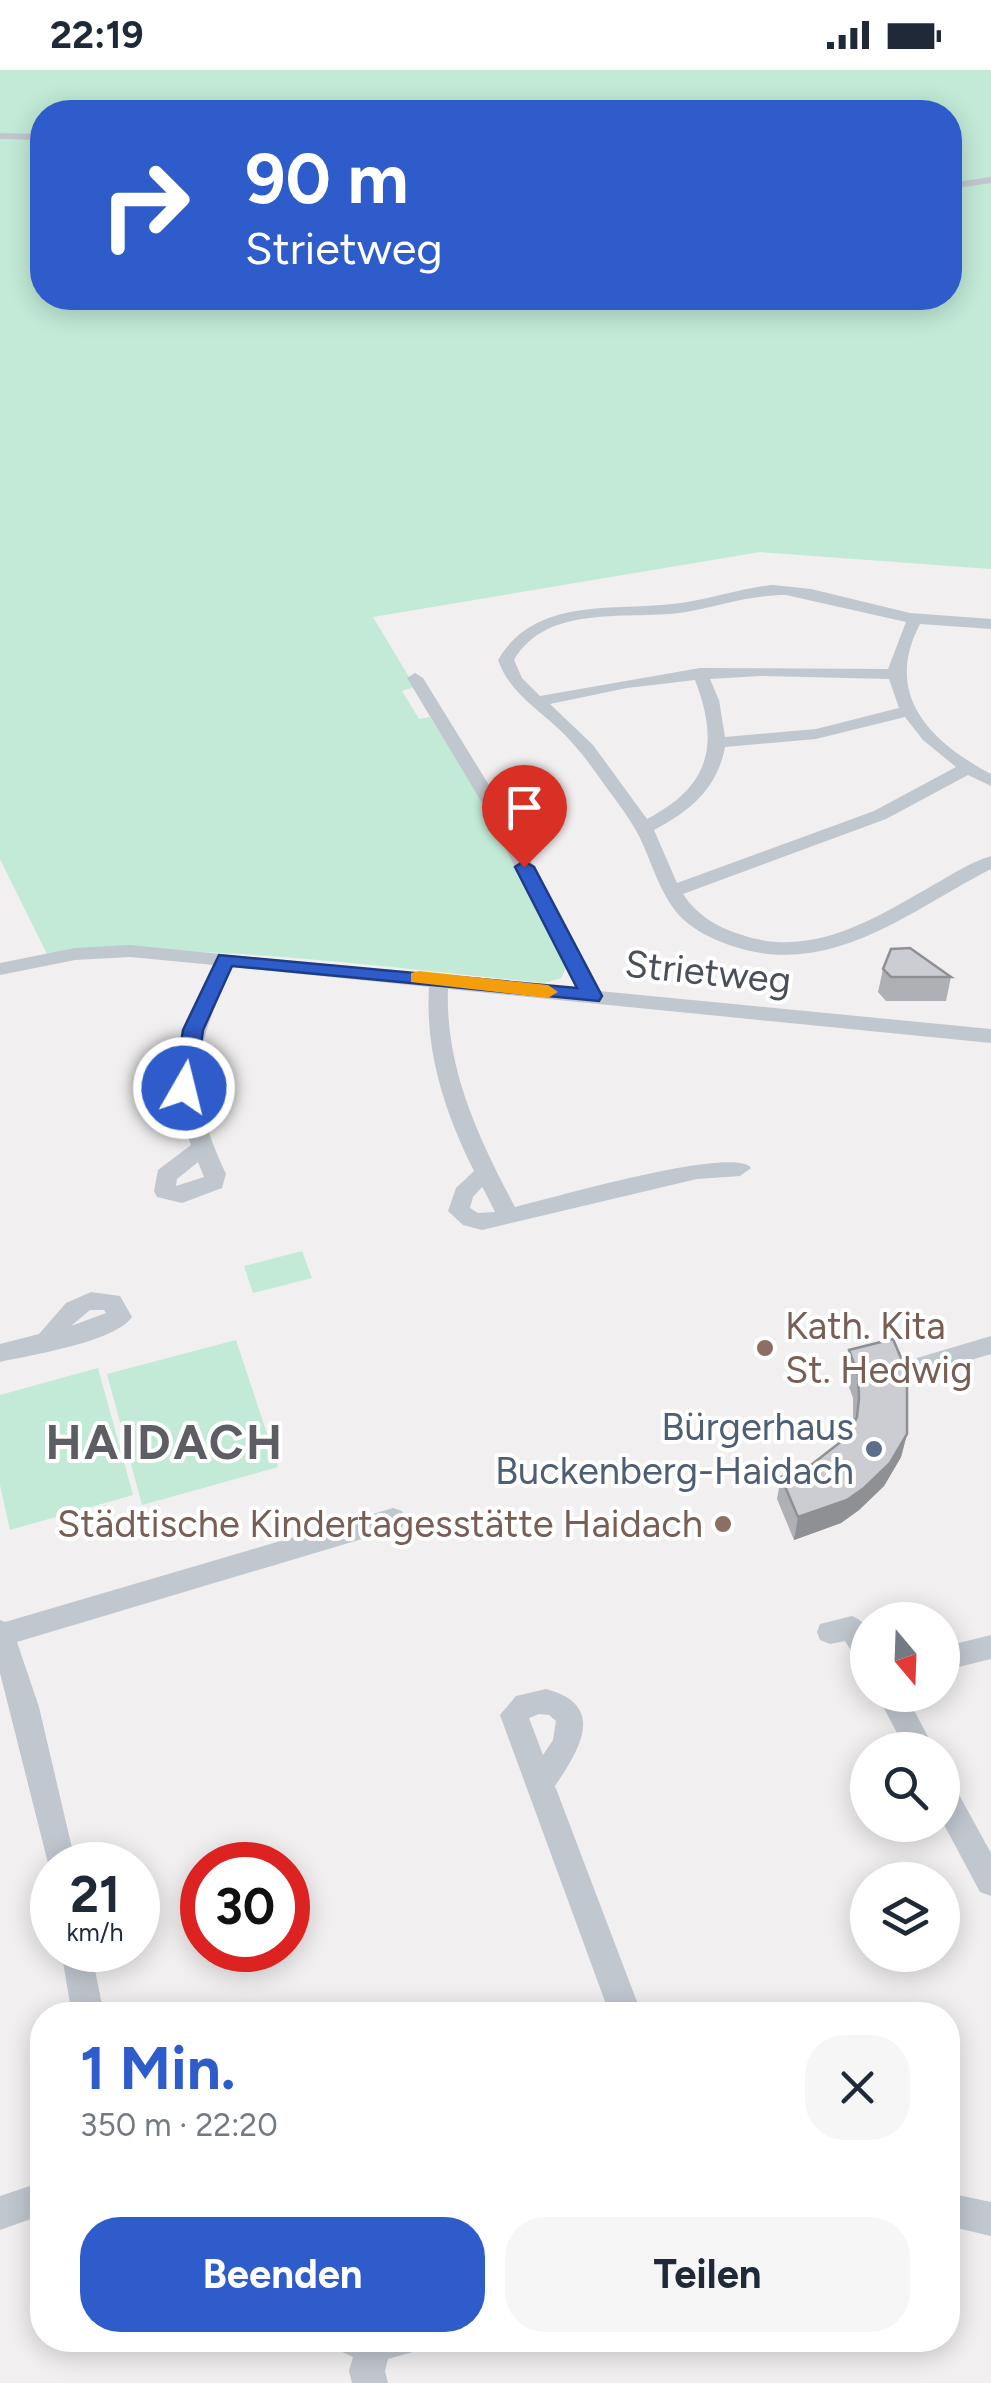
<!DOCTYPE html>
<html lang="de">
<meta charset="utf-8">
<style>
:root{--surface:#fff;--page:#f6f6f7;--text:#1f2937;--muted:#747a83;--accent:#2e5dcb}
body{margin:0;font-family:Figtree,sans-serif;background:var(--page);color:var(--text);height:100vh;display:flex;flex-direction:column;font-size:38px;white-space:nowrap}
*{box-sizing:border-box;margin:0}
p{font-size:32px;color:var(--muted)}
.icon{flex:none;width:55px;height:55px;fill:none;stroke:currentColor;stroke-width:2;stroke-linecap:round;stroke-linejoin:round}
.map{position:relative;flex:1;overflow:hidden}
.panel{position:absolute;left:30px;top:1932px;width:930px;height:350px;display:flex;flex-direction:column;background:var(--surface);border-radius:40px;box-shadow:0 5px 25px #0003}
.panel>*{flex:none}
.hud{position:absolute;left:30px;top:30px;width:932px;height:210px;border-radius:40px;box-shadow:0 5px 25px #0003;background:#2e5dcb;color:#fff;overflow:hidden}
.needle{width:65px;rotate:161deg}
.tools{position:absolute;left:850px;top:1532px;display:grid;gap:20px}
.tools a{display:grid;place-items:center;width:110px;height:110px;border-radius:50%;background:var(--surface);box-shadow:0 5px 25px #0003;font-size:50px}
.speed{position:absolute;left:30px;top:1772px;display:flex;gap:20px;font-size:50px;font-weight:700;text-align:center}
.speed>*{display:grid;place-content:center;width:130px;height:130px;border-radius:50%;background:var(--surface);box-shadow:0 5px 25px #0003;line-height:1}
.speed small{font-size:25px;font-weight:400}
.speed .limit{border:15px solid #d22;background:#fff;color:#111}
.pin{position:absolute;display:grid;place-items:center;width:85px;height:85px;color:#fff;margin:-102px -42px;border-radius:50% 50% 50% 0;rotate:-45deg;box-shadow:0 0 10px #0007}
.pin .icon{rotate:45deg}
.me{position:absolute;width:110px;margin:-55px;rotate:8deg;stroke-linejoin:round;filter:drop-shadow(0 0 8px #0008)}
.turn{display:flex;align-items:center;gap:35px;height:210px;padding:0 50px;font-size:45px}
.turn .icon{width:130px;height:130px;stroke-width:2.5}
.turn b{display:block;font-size:70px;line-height:85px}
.round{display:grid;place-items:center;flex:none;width:105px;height:105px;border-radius:40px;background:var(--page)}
.head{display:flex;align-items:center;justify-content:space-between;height:170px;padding:0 50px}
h1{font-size:60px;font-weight:700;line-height:75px;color:var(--accent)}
.cta{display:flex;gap:20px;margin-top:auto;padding:20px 50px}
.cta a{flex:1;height:115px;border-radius:40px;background:var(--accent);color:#fff;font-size:40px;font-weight:700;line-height:115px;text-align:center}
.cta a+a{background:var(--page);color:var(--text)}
.status{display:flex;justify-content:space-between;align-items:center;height:70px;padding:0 50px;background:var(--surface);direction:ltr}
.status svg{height:28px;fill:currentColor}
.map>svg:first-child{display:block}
.green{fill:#c2ead7;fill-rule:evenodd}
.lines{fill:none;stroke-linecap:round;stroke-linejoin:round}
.minor{fill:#c1c7cf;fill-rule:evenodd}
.wall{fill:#afb0b5}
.shaded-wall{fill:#8f9094}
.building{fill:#cccdd3;stroke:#8f9094;stroke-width:2.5}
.route{fill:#2e5dcb;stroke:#1e3c84;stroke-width:2.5}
.slow{fill:#f59e0b}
.education-dot{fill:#8d6e63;stroke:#fff;stroke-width:4}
.service-dot{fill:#5c6f8a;stroke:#fff;stroke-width:4}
.labels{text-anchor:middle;stroke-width:8;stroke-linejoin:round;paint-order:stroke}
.street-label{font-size:38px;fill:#49505a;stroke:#fff}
.education-label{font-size:38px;fill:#785e54;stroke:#fff;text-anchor:start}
.service-label{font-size:38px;fill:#4e5e75;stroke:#fff;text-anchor:end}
.district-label{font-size:48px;font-weight:bold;letter-spacing:2.5px;fill:#5c5e63;stroke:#fff}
</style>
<div class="status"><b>22:19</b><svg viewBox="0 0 49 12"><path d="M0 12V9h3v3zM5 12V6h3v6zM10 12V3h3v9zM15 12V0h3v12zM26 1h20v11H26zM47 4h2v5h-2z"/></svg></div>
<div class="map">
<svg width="991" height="2313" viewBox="0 0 991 2313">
<rect width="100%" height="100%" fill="#f1efef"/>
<!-- green -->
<g class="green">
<path d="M0 0H991V499L760 482 373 547 415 617 402 621 419 649 430 647 483 734 566 898 561 908 545 913C380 897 213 872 47 884L0 789ZM42 42H950V228H42Z"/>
<polygon points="302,1181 312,1208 253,1223 244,1196"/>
<polygon points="236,1270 278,1397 142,1435 107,1304"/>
<polygon points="98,1298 133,1425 10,1460 0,1415 0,1325"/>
</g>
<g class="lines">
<!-- minor -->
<g class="minor">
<polygon points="0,63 42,64 42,70 0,69"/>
<polygon points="991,107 991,113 950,119 950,113"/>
<path d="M773 515 811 519 910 543 991 549V559L920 554C883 624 929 671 991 704V716L968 705 886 749 683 824C696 844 716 857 739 864 811 890 874 849 935 814 953 804 971 792 991 786V799C906 843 829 910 729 875 710 868 691 859 677 843 659 821 652 793 640 768 631 750 618 733 606 717 593 698 579 679 563 663 539 639 510 624 498 590 536 525 616 542 681 533 712 529 741 518 773 515ZM786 525 906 552 888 599 700 598 540 626 522 608 514 590C548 532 630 551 686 542 720 536 751 525 786 525ZM760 606 889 609 899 638 816 659 725 667 719 630 710 609ZM695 610C720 675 710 716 647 749L593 675 550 634 627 618ZM905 647 923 670 956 697 874 741 677 813 654 760C690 741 717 719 725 677L816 669Z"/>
<path d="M415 603 423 608 500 733 599 921 991 959V973L448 919C445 998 479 1069 515 1137 550 1129 733 1075 751 1098L740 1106 697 1109 482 1160 463 1155 448 1141 456 1118 474 1101C445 1043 425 982 429 917L232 897C193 983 185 1016 226 1104L222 1118 182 1133 157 1127 154 1121 158 1100 191 1075C164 1004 184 960 214 895L130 887 75 890 0 905V893L75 878 130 875 578 919 482 733 407 608ZM198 1092 204 1107 176 1116 177 1109ZM482 1117 484 1120 495 1142 478 1143 470 1138 473 1127Z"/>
<path d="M91 1222 120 1226 132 1247C115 1272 31 1285 0 1292V1274L39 1264 66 1233ZM90 1240H104L106 1243 71 1256Z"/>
<polygon points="991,1266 991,1284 925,1304 917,1302 913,1295 917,1288"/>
<polygon points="393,1438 402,1441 406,1449 402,1457 17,1572 39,1637 76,1795 52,1795 51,1805 0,1603 0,1550 5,1552"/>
<path d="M852 1546C873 1554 868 1576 868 1595L858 1592 845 1571 830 1574 820 1570 817 1562 820 1554Z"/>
<polygon points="991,1565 991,1589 942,1601 942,1577"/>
<path d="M546 1619C607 1635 580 1679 555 1716L642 1945H610L500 1645 516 1626ZM539 1644 549 1645 556 1651 553 1670 543 1685 529 1648Z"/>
<polygon points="877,1625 906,1625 935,1680 906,1680"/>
<polygon points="942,1708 952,1712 991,1783 991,1826 980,1822 942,1751"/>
<polygon points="61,1880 91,1880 104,1945 72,1945"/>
<polygon points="42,2112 42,2145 0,2160 0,2126"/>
<polygon points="948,2123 991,2132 991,2166 948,2156"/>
<polygon points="337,2270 418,2270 413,2282 388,2289 385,2301 388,2313 352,2313 349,2301 353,2287 342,2282"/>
</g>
</g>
<!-- wall -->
<g class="wall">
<polygon points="883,899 951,907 946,931 886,931 878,922"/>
<polygon points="849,1280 907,1364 901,1387 884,1416 859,1440 841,1453 794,1470 777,1429 781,1407 811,1395 847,1367 853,1353 853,1328 844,1303"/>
</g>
<!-- shaded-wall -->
<polygon class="shaded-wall" points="907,1364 901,1387 884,1416 859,1440 841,1453 794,1470 798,1447"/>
<!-- building -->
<g class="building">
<polygon points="910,878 951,907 891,907 883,899 891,879"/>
<polygon points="893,1269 907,1302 907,1364 890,1393 864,1418 847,1430 798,1447 781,1407 811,1395 847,1367 857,1347 859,1328 858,1305 849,1280"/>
</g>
<!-- route -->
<polygon class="route" points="524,791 534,797 602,926 599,931 232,896 203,960 195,1018 192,1024 177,1024 174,1018 183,960 219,885 577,918 515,797"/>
<!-- slow -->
<polygon class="slow" points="419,901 548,915 558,922 548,928 411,912 411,903"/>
<!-- markers -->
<g class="education-dot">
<circle cx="765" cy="1278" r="10"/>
<circle cx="723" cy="1454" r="10"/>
</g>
<circle class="service-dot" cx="874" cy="1379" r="10"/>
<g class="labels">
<!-- street labels -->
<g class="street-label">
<text transform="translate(708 902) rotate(6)" y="13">Strietweg</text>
</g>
<!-- education labels -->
<g class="education-label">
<text x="785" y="1269">Kath. Kita<tspan x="785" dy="44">St. Hedwig</tspan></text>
<text x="703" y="1467" text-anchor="end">Städtische Kindertagesstätte Haidach</text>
</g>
<!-- service labels -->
<g class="service-label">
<text x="854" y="1370">Bürgerhaus<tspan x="854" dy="44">Buckenberg-Haidach</tspan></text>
</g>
<!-- district labels -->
<g class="district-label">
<text x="165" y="1389">HAIDACH</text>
</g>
</g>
</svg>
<div class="tools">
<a><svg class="needle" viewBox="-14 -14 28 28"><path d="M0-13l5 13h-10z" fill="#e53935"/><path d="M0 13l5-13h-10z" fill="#747a83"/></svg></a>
<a><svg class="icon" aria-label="search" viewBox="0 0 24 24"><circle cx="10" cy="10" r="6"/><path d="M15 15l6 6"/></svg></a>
<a><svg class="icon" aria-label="layers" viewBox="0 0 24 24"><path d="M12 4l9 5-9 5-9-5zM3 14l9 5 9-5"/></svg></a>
</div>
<div class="speed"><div>21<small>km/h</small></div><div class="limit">30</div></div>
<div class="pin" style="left:524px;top:797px;background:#d93025"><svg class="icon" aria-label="arrive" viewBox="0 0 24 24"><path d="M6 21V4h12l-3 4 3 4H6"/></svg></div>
<svg class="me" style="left:184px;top:1018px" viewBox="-20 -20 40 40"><circle r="17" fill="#2e5dcb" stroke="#fff" stroke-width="3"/><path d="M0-11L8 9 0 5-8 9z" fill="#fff"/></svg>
<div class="hud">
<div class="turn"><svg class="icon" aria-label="right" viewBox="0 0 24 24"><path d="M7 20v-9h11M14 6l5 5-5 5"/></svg><div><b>90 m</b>Strietweg</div></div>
</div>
<section class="panel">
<div class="head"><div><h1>1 Min.</h1><p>350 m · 22:20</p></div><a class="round"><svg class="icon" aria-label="close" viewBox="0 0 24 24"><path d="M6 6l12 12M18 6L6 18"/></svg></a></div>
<div class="cta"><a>Beenden</a><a>Teilen</a></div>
</section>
</div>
